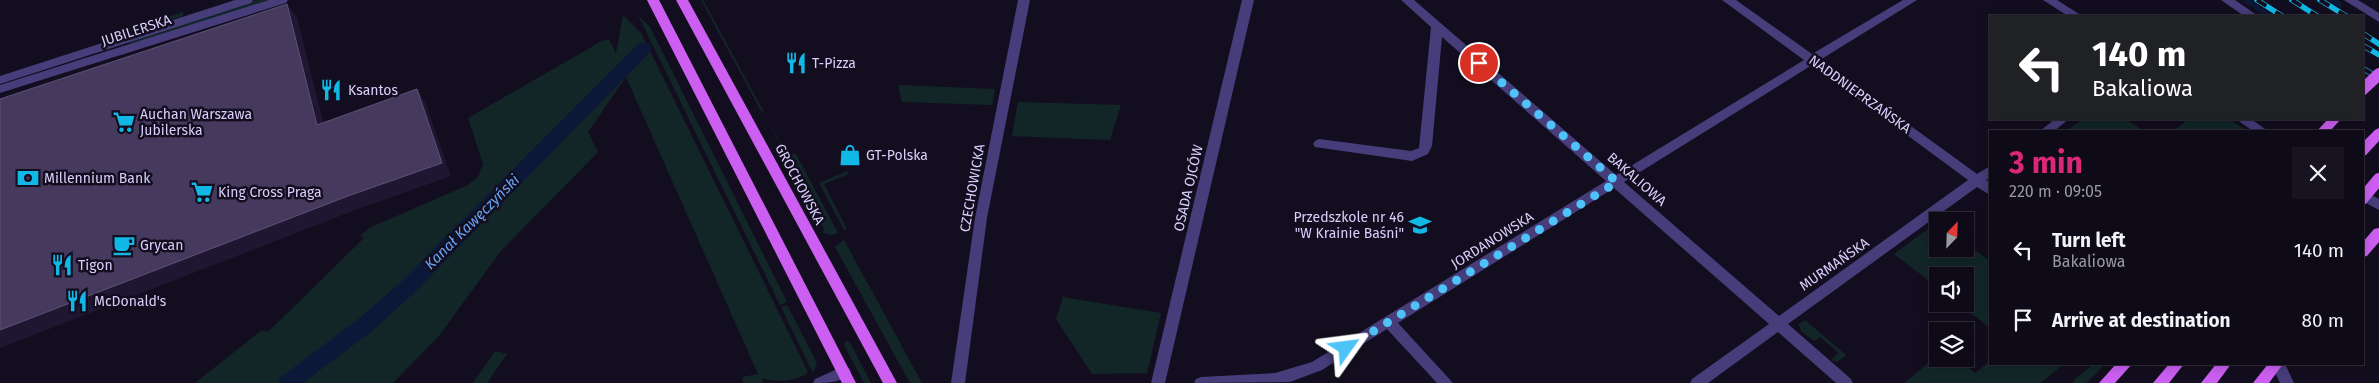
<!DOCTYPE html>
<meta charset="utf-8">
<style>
:root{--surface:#0e0a17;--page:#171320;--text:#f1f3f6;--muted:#9b9aa1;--line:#2e2b36;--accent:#db2777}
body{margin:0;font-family:"Fira Sans",sans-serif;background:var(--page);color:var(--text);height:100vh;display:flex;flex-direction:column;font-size:19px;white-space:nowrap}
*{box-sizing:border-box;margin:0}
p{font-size:16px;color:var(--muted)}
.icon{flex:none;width:28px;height:28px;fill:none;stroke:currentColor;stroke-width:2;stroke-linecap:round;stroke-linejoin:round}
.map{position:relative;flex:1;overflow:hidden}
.side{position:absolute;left:1989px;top:130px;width:375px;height:235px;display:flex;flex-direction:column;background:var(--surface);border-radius:0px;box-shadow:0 2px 12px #0003,0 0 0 1px var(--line)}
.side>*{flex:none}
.top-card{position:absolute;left:1989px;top:15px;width:375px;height:105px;border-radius:0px;box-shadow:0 2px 12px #0003,0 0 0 1px var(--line);background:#202124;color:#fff;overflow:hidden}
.needle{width:32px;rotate:23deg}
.controls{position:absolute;left:1929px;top:212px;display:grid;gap:10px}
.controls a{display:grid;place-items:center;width:45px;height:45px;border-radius:0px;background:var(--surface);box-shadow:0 2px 12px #0003,0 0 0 1px var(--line);font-size:25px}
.pin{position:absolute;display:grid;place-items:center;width:42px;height:42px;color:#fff;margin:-21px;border:2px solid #fff;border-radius:50%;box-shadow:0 1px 5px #0007}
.me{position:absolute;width:55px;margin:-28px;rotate:59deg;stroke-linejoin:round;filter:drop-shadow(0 0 4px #0008)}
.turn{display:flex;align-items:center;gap:18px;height:105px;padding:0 20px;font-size:22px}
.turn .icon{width:65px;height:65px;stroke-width:2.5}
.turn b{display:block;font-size:35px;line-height:42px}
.round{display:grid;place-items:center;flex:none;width:52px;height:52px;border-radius:0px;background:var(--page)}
.head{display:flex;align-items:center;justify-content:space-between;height:85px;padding:0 20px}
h1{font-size:30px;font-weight:700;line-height:38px;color:var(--accent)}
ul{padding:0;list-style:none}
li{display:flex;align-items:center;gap:15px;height:70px;padding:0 20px}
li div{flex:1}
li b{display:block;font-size:19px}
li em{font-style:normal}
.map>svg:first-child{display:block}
.green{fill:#122628}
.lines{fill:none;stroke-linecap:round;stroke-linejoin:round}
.stream{stroke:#0d1839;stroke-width:5}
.canal{fill:#0d1839;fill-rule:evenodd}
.minor{fill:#463d7a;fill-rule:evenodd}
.major{fill:#cc5ff2;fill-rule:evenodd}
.rail-casing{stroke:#12b8e5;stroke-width:5.5}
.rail{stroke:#130e1f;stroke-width:4;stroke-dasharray:11;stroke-linecap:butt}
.major-bridge{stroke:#cc5ff2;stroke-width:12}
.shaded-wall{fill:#1f1632}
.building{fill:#453a5e;stroke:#5c5277}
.route{stroke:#4fc3f7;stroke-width:9;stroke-dasharray:0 16.2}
.labels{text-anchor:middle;stroke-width:5;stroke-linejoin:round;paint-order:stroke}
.street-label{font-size:14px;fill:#d9cffb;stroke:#130e1f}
.poi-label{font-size:14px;fill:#d9cffb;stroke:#130e1f;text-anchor:start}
.water-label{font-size:15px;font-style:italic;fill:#66a2f3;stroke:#130e1f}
</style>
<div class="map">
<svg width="2379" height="383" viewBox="0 0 2379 383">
<rect width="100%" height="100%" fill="#130e1f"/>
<!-- green -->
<g class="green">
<polygon points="256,0 270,0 130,44 129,41"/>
<polygon points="701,0 703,0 764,112 761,111"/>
<polygon points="183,12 183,16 114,38 107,38 106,36"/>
<path d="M623 15 641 33 657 65 808 372C800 381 772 383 763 378L762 383H743L742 377 758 374 626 77 588 132 598 152 500 252 439 336 393 383H195L262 330 268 332 364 238 360 236 369 228 468 185 478 177 483 164 468 118 602 41 609 39 616 53Z"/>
<polygon points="638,15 650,27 787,302 780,305"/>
<polygon points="898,85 995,89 992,105 902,102"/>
<polygon points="1018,102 1121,105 1110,140 1012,136"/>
<polygon points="2083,119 2125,119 2144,131 2066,131"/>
<polygon points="2189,119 2228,119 2248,131 2173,131"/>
<polygon points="770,125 787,154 796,154 838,233 832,235 823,233 824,229"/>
<polygon points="847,171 849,174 824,184 847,229 844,230 819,183"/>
<polygon points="1937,222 1938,249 1965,249 1965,243 1990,261 1990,328 1959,304 1965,304 1965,276 1938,276 1937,287 1894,254"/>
<polygon points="844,240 922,383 910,383 835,247"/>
<polygon points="1063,297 1161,313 1147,373 1092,374 1056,319"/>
<polygon points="787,305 817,363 813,373 781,307"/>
<polygon points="1805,320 1846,355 1837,362 1831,360 1839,353 1820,337 1814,341 1801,331 1799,324"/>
<polygon points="846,341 849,341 871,383 864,383 844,345"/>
<polygon points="495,351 507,354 487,383 473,383"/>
<polygon points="1937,356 1938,359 1958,359 1975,373 1990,361 1990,364 2064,364 2041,383 1904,383"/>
<polygon points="2093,364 2106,364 2086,383 2073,383 2073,381"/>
</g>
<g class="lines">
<!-- stream -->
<g class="stream">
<polyline points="2245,0 2270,16"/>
<polyline points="2332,0 2340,5"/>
</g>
<!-- canal -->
<polygon class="canal" points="644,42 650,44 652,48 650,52 414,293 371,332 303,383 278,383 281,377 357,320 400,283 638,44"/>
<!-- minor -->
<g class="minor">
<polygon points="235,0 253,0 251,3 0,84 0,76"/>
<polygon points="269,0 288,0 286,3 0,93 0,85"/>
<polygon points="1018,0 1030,0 987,218 965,383 951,383 975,218"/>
<polygon points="1242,0 1254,0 1165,383 1151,383"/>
<path d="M1401 0H1414L1616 175 1804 60 1722 0H1736L1812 54 1903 0H1917L1820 60 1977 174 1990 166V178L1986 180 1990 183V195L1977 187 1788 324 1851 379 1853 383H1836L1778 332 1708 383H1690L1692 379 1769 324 1614 188 1398 323 1453 383H1437L1387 329 1322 370 1290 382 1194 383 1196 379 1201 377 1275 373 1312 362 1606 181 1442 37 1432 146 1428 154 1412 161 1315 147 1313 144 1315 141 1319 139 1411 151 1419 148 1431 27ZM1812 65 1968 180 1779 316 1624 182Z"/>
<polygon points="2043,0 2057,0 2082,16 2068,16"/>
<polygon points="2221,0 2235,0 2258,16 2244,16"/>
<polygon points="2344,0 2358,0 2379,13 2379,22"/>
<polygon points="2055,119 2069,119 2054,131 2040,131"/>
<polygon points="2236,119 2251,119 2268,131 2253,131"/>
<polygon points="2362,190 2379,199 2379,210 2362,201"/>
<polygon points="2271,364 2285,364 2294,383 2280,383"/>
<path d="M844 366 849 368 851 372C845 383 825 383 813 383L815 379Z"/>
</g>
<!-- major -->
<g class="major">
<polygon points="647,0 659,0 856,383 842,383"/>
<polygon points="676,0 688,0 897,383 883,383"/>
<polygon points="2328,119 2341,119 2330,131 2317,131"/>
<polygon points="2379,128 2379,141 2366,155 2362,156 2362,143 2375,130"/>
<polygon points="2379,228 2379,242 2367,256 2362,257 2362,243 2374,229"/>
<polygon points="2116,364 2132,364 2115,383 2099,383"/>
<polygon points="2169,364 2184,364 2169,383 2153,383"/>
<polygon points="2216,364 2231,364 2217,383 2201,383"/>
<polygon points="2268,364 2283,364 2269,383 2253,383"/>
</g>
<!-- rail casing -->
<g class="rail-casing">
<g id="rail">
<polyline points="2257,0 2282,16"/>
<polyline points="2292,0 2317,16"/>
<polyline points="2320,0 2346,16"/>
<polyline points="2362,33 2379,44"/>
<polyline points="2362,45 2379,55"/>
<polyline points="2362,68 2379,78"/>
</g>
</g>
<!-- rail -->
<use href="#rail" class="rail"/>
<!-- major-bridge -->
<g class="major-bridge">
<polyline points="2362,90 2379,74"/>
<polyline points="2362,199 2379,179"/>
</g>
</g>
<!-- shaded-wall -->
<g class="shaded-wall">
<polygon points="287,4 297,17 327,137 317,125"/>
<polygon points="417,89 425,102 451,176 358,209 0,348 0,330"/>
</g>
<!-- building -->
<polygon class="building" points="287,4 317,125 417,89 442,163 348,196 0,330 0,99"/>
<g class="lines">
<!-- route -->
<polyline class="route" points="1346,348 1617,182 1479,63"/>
</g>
<!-- icons -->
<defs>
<g id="restaurant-bare" transform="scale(1.725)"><path d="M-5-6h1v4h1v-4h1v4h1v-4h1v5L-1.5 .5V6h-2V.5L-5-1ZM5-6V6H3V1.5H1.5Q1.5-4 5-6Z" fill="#12b8e5" stroke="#130e1f" stroke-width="2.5" paint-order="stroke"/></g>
<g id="supermarket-bare" transform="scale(1.725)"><path d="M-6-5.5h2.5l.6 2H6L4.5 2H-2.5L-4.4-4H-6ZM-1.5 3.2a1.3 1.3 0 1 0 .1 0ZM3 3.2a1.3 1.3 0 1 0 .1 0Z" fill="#12b8e5" stroke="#130e1f" stroke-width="2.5" paint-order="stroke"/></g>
<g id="shop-bare" transform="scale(1.725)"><path d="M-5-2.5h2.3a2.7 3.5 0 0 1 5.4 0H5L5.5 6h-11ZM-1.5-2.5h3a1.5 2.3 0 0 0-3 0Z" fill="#12b8e5" stroke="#130e1f" stroke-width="2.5" paint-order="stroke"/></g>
<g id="bank-bare" transform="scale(1.725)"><path d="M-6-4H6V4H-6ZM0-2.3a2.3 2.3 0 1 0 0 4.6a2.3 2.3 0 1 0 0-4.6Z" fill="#12b8e5" stroke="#130e1f" stroke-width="2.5" paint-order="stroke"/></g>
<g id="school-bare" transform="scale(1.725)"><path d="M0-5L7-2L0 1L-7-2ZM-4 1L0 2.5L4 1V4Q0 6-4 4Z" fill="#12b8e5" stroke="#130e1f" stroke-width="2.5" paint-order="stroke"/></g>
<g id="cafe-bare" transform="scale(1.725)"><path d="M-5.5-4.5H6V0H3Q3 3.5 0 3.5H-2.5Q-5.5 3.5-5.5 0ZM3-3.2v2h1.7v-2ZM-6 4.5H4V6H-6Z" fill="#12b8e5" stroke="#130e1f" stroke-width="2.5" paint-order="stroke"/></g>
</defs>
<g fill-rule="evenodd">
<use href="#restaurant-bare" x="796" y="63"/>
<use href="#restaurant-bare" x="331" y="90"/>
<use href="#supermarket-bare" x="124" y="122"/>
<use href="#shop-bare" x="850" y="155"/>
<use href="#bank-bare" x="28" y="178"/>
<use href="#supermarket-bare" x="202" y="192"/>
<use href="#school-bare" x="1420" y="225"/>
<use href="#cafe-bare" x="124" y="245"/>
<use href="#restaurant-bare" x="62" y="265"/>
<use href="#restaurant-bare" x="77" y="301"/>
</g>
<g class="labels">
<!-- street labels -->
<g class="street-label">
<text transform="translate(136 30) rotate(-18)" y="5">JUBILERSKA</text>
<text transform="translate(1860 94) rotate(36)" y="5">NADDNIEPRZAŃSKA</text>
<text transform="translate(1637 179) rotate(41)" y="5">BAKALIOWA</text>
<text transform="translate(800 184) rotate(62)" y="5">GROCHOWSKA</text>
<text transform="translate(972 188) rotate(-80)" y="5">CZECHOWICKA</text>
<text transform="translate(1188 188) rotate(-77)" y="5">OSADA OJCÓW</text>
<text transform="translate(1492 240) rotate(-32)" y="5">JORDANOWSKA</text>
<text transform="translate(1834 264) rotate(-35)" y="5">MURMAŃSKA</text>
</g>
<!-- poi labels -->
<g class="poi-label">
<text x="812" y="68">T-Pizza</text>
<text x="348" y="95">Ksantos</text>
<text x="140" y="119">Auchan Warszawa<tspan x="140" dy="16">Jubilerska</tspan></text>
<text x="866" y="160">GT-Polska</text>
<text x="44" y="183">Millennium Bank</text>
<text x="218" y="197">King Cross Praga</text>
<text x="1404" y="222" text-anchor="end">Przedszkole nr 46<tspan x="1404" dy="16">"W Krainie Baśni"</tspan></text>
<text x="140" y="250">Grycan</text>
<text x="78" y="270">Tigon</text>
<text x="94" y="306">McDonald's</text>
</g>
<!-- water labels -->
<g class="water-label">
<text transform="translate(472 222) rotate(-45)" y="5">Kanał Kawęczyński</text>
</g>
</g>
</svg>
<div class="controls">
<a><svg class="needle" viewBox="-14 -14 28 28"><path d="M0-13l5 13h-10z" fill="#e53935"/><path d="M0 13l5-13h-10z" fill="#9b9aa1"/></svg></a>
<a><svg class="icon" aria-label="sound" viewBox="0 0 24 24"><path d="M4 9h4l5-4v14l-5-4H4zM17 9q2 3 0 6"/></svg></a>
<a><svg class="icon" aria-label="layers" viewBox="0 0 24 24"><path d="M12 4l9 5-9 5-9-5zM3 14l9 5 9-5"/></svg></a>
</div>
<div class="pin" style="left:1479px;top:63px;background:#d93025"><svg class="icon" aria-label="arrive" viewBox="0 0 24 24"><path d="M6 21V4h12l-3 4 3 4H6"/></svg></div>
<svg class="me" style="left:1346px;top:348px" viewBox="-20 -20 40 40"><path d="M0-17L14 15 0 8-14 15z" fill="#4fc3f7" stroke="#fff" stroke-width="4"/></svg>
<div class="top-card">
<div class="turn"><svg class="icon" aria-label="left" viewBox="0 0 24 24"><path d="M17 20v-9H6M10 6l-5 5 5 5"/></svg><div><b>140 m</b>Bakaliowa</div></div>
</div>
<section class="side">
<div class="head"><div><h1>3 min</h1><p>220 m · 09:05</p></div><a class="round"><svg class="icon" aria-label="close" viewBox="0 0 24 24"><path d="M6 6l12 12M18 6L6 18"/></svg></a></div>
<ul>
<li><svg class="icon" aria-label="left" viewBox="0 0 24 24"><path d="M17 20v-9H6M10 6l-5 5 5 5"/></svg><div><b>Turn left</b><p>Bakaliowa</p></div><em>140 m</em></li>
<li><svg class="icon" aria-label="arrive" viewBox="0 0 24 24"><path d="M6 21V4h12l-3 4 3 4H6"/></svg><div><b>Arrive at destination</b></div><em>80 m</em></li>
</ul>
</section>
</div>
